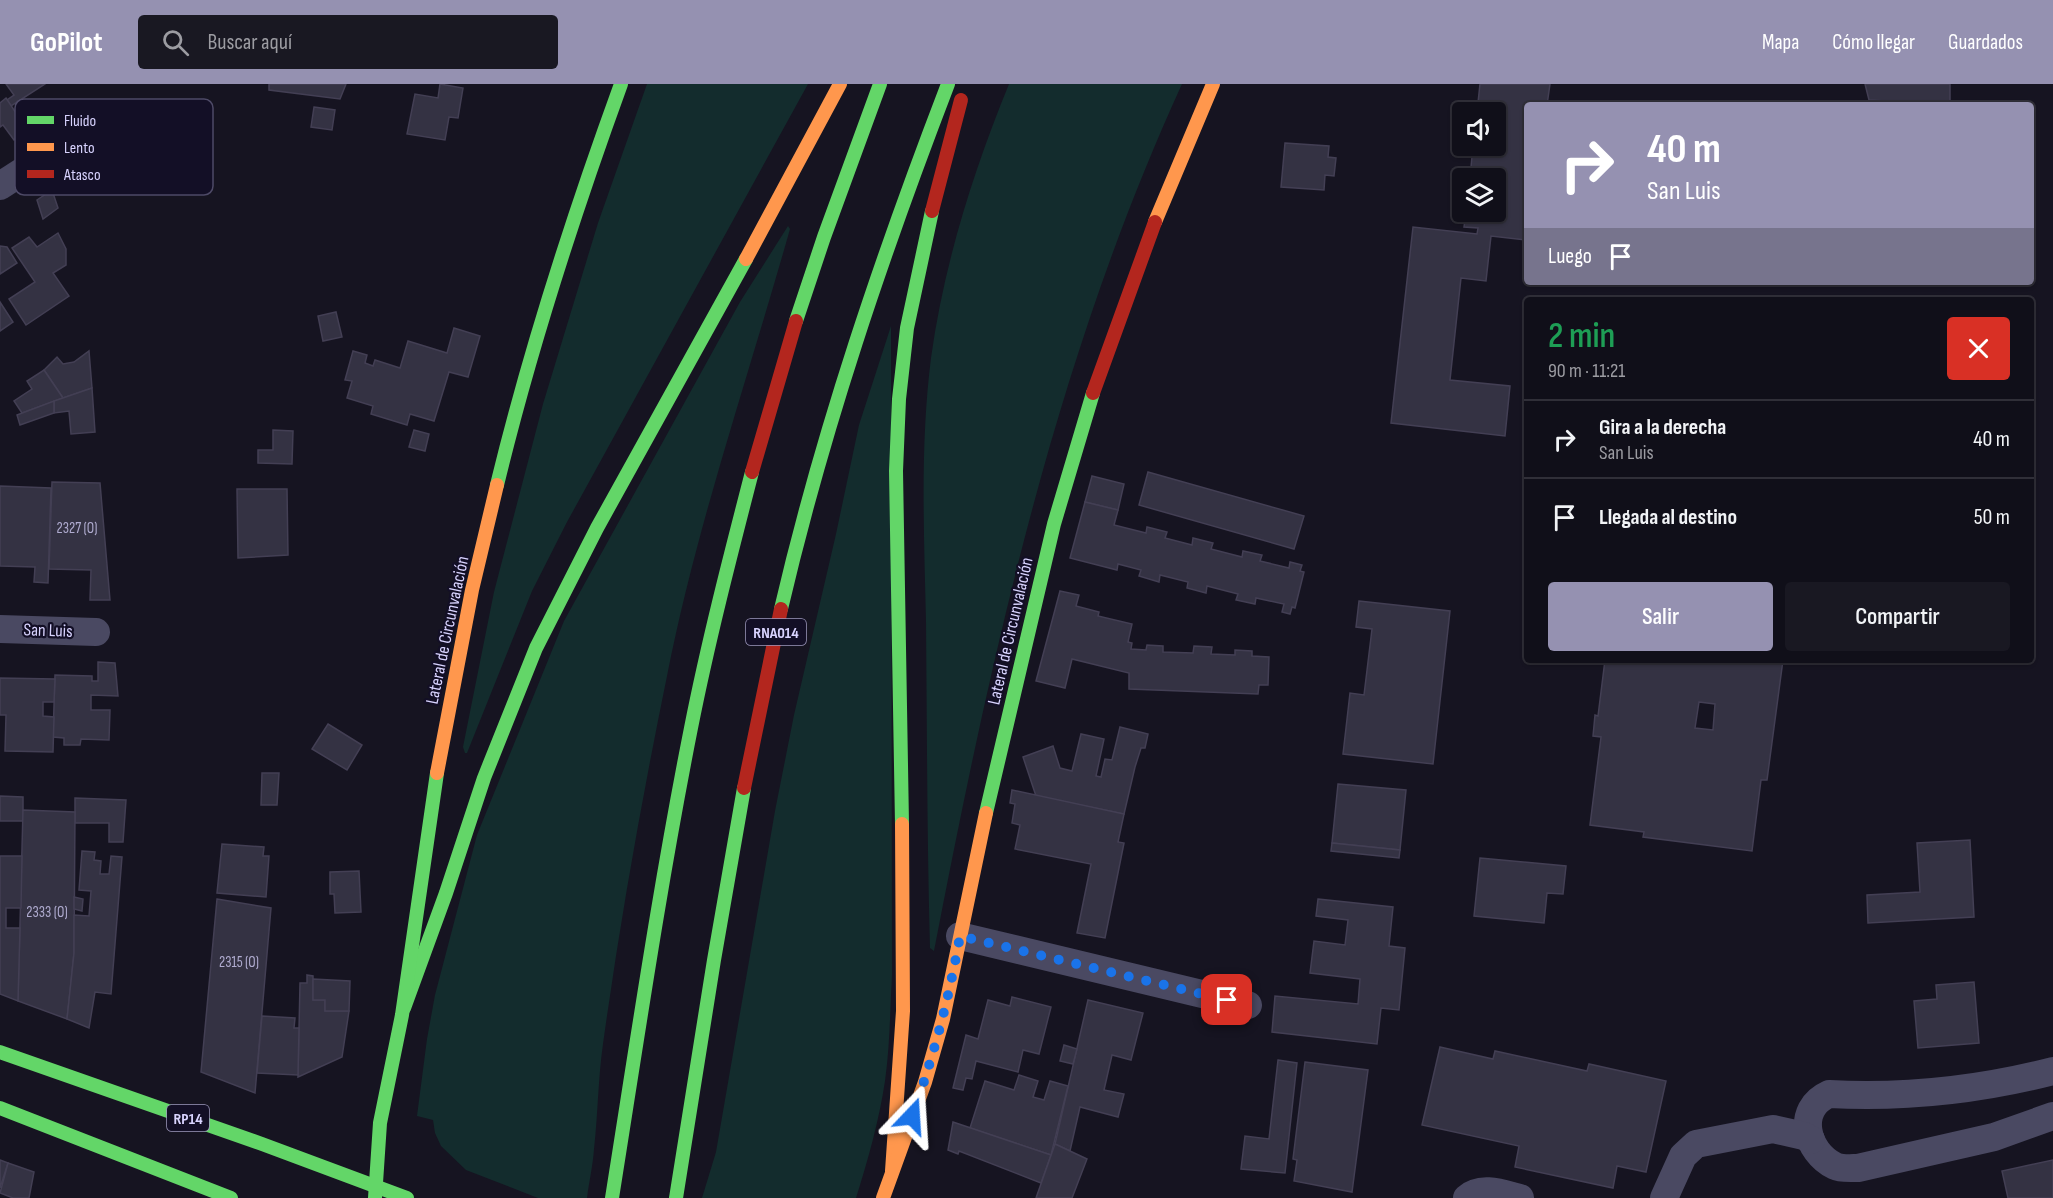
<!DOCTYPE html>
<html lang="es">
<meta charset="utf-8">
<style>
:root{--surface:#100f19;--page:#191822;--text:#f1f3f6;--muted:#9c9ca2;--line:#302f38;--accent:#9591b1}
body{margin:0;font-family:"Sofia Sans Condensed",sans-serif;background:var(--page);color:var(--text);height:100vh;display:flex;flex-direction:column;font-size:22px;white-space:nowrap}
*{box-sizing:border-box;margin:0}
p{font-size:20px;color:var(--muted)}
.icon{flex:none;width:33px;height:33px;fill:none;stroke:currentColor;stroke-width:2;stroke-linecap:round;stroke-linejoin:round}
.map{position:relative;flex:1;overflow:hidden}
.sheet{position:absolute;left:1524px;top:213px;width:510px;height:366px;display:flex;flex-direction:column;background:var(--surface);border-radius:6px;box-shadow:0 2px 4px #0004,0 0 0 2px var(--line)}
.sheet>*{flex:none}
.top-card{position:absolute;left:1524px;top:18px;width:510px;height:183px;border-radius:6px;box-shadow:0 2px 4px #0004,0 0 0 2px var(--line);background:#9591b1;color:#fff;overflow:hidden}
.controls{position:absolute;left:1452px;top:18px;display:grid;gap:12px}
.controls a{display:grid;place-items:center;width:54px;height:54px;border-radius:6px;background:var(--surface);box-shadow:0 2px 4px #0004,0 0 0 2px var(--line);font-size:30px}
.pin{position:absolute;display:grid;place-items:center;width:51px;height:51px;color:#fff;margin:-26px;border-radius:12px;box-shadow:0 3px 9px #0006}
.me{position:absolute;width:66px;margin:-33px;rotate:20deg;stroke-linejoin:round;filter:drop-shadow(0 0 4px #0008)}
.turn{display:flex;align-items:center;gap:21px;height:126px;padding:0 24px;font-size:27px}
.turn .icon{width:78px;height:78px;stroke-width:2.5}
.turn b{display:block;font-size:42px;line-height:51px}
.then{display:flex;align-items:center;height:57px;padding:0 24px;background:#0003;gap:12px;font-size:22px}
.round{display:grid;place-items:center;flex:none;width:63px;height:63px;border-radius:6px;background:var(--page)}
.overview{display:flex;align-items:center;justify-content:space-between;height:102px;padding:0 24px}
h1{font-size:36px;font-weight:600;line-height:45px;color:#1e9e55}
.button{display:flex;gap:12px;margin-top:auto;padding:12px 24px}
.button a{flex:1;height:69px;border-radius:6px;background:var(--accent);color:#fff;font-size:24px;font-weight:600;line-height:69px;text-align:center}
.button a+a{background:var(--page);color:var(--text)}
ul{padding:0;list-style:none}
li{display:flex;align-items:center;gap:18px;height:78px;padding:0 24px;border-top:2px solid var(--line)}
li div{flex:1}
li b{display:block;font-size:22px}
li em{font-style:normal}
header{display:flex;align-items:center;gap:36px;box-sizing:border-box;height:84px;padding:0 30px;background:var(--accent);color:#fff}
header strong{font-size:28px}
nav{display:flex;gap:33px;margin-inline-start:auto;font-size:21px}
.search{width:420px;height:54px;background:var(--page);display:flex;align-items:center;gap:15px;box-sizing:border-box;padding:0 21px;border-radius:6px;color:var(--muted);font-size:22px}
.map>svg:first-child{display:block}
.green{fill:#132c2d}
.building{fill:#343243;stroke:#433f54;stroke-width:1.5;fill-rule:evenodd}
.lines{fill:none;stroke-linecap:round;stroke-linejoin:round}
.street{stroke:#4a4962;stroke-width:28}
.fast{stroke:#63d668;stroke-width:14}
.slow{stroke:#ff974d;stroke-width:14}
.jam{stroke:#b3261e;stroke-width:14}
.route{stroke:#1a73e8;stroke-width:10;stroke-dasharray:0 18}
.labels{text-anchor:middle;stroke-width:4.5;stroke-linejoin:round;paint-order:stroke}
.number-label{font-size:15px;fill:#b0acd0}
.shield{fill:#130f26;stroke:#9e99be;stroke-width:1.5}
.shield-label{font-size:16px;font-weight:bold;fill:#d9d4ff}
.street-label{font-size:18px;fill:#d9d4ff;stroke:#130f26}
.key{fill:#130f26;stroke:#4e4a67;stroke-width:1.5}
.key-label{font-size:16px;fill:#d9d4ff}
</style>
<header>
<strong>GoPilot</strong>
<div class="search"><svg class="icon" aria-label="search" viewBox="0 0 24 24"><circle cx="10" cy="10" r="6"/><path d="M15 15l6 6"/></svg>Buscar aquí</div>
<nav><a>Mapa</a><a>Cómo llegar</a><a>Guardados</a></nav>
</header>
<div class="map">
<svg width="2053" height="1114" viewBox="0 0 2053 1114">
<rect width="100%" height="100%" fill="#161421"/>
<!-- green -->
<g class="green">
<polygon points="647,0 808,0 567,438 532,507 467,669 465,669 463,663 494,508 543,320 598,139"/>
<path d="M1009 0H1182C1056 275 991 571 934 867L930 864C927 755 927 646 926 537 924 450 920 361 931 274 944 180 973 88 1009 0Z"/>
<path d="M788 142 790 145C748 294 697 440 667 592 642 714 620 837 603 960 598 995 598 1030 594 1065 593 1081 589 1098 587 1114H538L466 1086 441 1062 435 1049 433 1036 417 1032 427 955 435 911 477 751 564 537 740 218Z"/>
<path d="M891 242 892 891C890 926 890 962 885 997 879 1037 868 1076 856 1114H702L716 1068 775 727 794 631 836 450 859 341Z"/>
</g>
<!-- building -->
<g class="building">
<polygon points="6,0 45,0 11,22 7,16 14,11"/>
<polygon points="269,0 346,0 340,15 269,6"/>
<polygon points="440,0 463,4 458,34 449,33 445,56 407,50 415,10 438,14"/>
<polygon points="1480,0 1550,0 1547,21 1527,21 1527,156 1491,152 1486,197 1461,194 1450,296 1510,302 1505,352 1391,339 1413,143 1477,150 1478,144 1464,143 1466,128 1496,128 1496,94 1470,94 1473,62 1496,62 1496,28 1477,28"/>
<polygon points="1865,0 1950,0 1950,21 1884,21 1885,17 1869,16"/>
<polygon points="6,14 28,47 14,56 3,41 0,43 0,19"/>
<polygon points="314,23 335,26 332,46 311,43"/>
<polygon points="1285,59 1329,62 1328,73 1336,74 1334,92 1325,91 1324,106 1281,103"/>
<polygon points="52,106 58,124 43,135 37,116"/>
<polygon points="58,149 66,165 66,181 53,189 69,212 26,241 9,215 35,198 12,164 29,153 37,163"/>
<polygon points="0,162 7,163 17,179 0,190"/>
<polygon points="0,218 13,238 0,247"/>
<polygon points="336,228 342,253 323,257 318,232"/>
<polygon points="454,244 480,252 468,293 449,288 434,337 410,330 407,341 371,330 373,322 347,314 352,297 345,296 353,267 367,271 365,279 373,282 375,276 400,284 408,257 447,269"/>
<polygon points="89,267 92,304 63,314 44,286 57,273 63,280 74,278"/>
<polygon points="44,286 63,314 22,329 14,317 32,305 27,297"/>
<polygon points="92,304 95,348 71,350 69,327 54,329 54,317"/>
<polygon points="54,317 54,329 20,341 17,331"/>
<polygon points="273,346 293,347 292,380 258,379 258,366 273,366"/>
<polygon points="414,346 429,350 425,367 409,363"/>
<polygon points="1148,388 1304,432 1294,465 1139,421"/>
<polygon points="1092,392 1124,400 1118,426 1085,418"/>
<polygon points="52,398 100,399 110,516 90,516 91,486 49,485"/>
<polygon points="0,402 51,404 48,499 34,498 35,483 0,482"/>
<polygon points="237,405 287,405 288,471 238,474"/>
<polygon points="1085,418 1118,426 1114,441 1146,449 1147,443 1167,448 1165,454 1192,461 1193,454 1213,459 1211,465 1242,473 1243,467 1262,471 1260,477 1289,484 1290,478 1302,481 1300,487 1304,488 1295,524 1292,523 1290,530 1282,528 1284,520 1256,514 1255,520 1236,516 1238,510 1207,502 1206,509 1187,504 1188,498 1160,491 1159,498 1139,492 1141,486 1118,480 1117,486 1070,474"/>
<polygon points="1060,507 1079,511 1076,522 1099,528 1098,532 1132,540 1128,558 1132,559 1131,565 1146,566 1147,561 1163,562 1163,568 1193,569 1194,562 1212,563 1211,570 1235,571 1235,566 1252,567 1252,572 1269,573 1268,601 1259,601 1258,610 1129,605 1129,589 1072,575 1065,604 1036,597"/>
<polygon points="1359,517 1450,527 1433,680 1343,670 1350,609 1364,611 1372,545 1356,543"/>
<path d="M1605 576H1783L1767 696H1761L1752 767 1643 753 1644 748 1590 741 1601 653 1593 652 1595 631 1598 632ZM1699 618 1715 620 1713 646 1695 644Z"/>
<polygon points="98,578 115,579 118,612 91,611 91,626 110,626 109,656 81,655 80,661 64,661 64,654 53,653 55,591 92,592 92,597 98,597"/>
<polygon points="0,594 55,595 54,618 43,618 43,632 54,633 53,668 5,667 6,631 0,631"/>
<polygon points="328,640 362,661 347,686 312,665"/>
<polygon points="1120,643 1148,650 1145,664 1141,664 1135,683 1124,730 1036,712 1023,673 1053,662 1060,684 1072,687 1081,650 1104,655 1096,692 1101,693 1105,675 1112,676"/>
<polygon points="262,689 279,689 277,721 261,721"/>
<polygon points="1338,700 1406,706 1400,766 1332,759"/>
<polygon points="1012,706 1124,730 1118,758 1124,759 1105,854 1077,849 1091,780 1015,765 1020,741 1012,739 1015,720 1010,719"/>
<polygon points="0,712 23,713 23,737 0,737"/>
<polygon points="75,714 126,716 123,758 109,758 109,739 75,739"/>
<polygon points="23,726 75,728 74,869 67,935 18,917"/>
<polygon points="1970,756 1974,833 1868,839 1867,811 1920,808 1917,759"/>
<polygon points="1332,759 1400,766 1399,774 1331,767"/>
<polygon points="222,760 264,763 263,772 269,772 266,813 217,809"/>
<polygon points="82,767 95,768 94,776 101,777 100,790 109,790 111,772 122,773 111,910 95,908 89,944 67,935 74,869 74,831 89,832 91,807 79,806"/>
<polygon points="0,772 22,772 21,824 6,824 6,844 20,844 18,917 0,910"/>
<polygon points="1480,774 1566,782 1563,810 1547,809 1544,839 1474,832"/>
<polygon points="359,787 361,828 335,829 334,810 330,810 330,788"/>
<polygon points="74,813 83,815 82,827 74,825"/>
<polygon points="217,815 271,824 255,1009 201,988"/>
<polygon points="1318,815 1393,823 1389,862 1405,864 1399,926 1381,924 1377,960 1272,948 1275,912 1358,920 1360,895 1310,889 1314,857 1345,861 1348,836 1316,832"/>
<polygon points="307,891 313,892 313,916 325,916 325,927 349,927 342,973 298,993 300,899 307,899"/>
<polygon points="313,895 350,897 349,927 325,927 325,916 313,916"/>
<polygon points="1974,898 1979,959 1918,964 1914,917 1937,915 1936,901"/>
<polygon points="1012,913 1051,923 1039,970 1023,966 1018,988 976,977 972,995 966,994 963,1006 953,1004 966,951 978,955 988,916 1010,922"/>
<polygon points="1088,916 1143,929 1131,976 1112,971 1104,1006 1124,1010 1118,1033 1080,1023 1070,1067 1055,1060"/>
<polygon points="262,932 295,934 294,944 299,944 298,991 257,989"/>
<polygon points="1064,961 1077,965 1073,980 1060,977"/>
<polygon points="1440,963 1493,975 1495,967 1587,987 1589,980 1666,997 1646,1088 1617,1082 1613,1104 1515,1083 1519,1062 1422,1041"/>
<polygon points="1278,976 1297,979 1285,1089 1241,1085 1245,1052 1269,1055"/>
<polygon points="1305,978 1368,986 1352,1108 1294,1097 1297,1076 1293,1075"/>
<polygon points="1019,991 1038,997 1033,1013 1044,1016 1050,997 1068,1002 1051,1071 970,1044 985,997 1014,1006"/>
<polygon points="953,1038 1051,1071 1041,1099 959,1067 958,1070 948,1066"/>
<polygon points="1055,1060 1087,1075 1072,1114 1036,1114"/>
<polygon points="0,1076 8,1079 0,1104"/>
<polygon points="2053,1076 2053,1114 2008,1114 2002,1087"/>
<polygon points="8,1079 34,1088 29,1114 13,1114 0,1109"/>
</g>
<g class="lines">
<!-- street -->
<g class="street">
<polyline points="0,102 62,62"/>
<polyline points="0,545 96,548"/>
<polyline points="960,852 1248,921"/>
<path d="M2053 987C1979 1006 1905 1014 1829 1010 1795 1025 1806 1068 1835 1082 1841 1085 1851 1084 1858 1084L1994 1053 2053 1032"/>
<path d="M1467 1114C1481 1101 1504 1110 1520 1114"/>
<polyline points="1664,1114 1683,1072 1696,1060 1773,1045 1804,1052 1811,1056"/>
</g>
<!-- fast -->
<g class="fast">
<polyline points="796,237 824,153 880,0"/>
<path d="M497 401C530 265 573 132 621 0"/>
<path d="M781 525C823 345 882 172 948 0"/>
<polyline points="986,729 1054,440 1093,309"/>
<polyline points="902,740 896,387 899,315 907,244 932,127"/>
<polyline points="404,924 446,809 484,694 536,564 597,444 746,175"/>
<polyline points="0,968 262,1060 407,1114"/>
<polyline points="0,1024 231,1114"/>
<polyline points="375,1114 380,1039 402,931 437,689"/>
<path d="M612 1114C637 957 660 800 691 644 708 558 730 473 752 388"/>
<polyline points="676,1114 714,876 744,704"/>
</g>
<!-- slow -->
<g class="slow">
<polyline points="1155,138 1213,0"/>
<polyline points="746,175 840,0"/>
<polyline points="437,689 472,506 497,401"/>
<polyline points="892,1087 903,927 902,740"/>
<polyline points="883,1114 925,998 943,935 986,729"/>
</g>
<!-- jam -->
<g class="jam">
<polyline points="932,127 961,16"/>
<polyline points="1093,309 1155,138"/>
<polyline points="752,388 796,237"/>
<polyline points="744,704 781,525"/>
</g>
</g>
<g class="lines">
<!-- route -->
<path class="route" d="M912 1032C934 972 949 914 960 852L1227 916"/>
</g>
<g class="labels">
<!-- number labels -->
<g class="number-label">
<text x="77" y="449">2327 (O)</text>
<text x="47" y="833">2333 (O)</text>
<text x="239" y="883">2315 (O)</text>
</g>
<!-- shield labels -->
<g class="shield">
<rect x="746" y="535" width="60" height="26" rx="4.5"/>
<rect x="167" y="1021" width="42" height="26" rx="4.5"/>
</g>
<g class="shield-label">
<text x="776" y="554">RNA014</text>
<text x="188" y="1040">RP14</text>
</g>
<!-- street labels -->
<g class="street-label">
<text transform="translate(48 546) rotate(2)" y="6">San Luis</text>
<text transform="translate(447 546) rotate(-78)" y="6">Lateral de Circunvalación</text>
<text transform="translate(1010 547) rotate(-77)" y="6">Lateral de Circunvalación</text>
</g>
</g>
<!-- legend -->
<rect x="15" y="15" width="198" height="96" rx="9" class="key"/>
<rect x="27" y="32" width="27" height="8" fill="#63d668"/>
<rect x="27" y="59" width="27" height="8" fill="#ff974d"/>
<rect x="27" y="86" width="27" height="8" fill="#b3261e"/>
<g class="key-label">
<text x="64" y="42">Fluido</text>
<text x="64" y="69">Lento</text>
<text x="64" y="96">Atasco</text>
</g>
</svg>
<div class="controls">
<a><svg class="icon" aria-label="sound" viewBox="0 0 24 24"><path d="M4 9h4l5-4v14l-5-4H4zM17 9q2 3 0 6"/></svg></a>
<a><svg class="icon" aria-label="layers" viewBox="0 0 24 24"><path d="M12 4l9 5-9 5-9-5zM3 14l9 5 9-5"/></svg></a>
</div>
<div class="pin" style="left:1227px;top:916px;background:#d93025"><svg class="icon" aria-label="arrive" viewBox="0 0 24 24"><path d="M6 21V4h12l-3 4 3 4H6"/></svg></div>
<svg class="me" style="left:912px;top:1032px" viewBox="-20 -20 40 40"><path d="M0-17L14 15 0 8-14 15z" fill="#1a73e8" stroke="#fff" stroke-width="4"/></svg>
<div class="top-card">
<div class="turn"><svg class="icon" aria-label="right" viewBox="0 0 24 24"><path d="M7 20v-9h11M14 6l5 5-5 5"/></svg><div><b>40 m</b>San Luis</div></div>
<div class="then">Luego<svg class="icon" aria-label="arrive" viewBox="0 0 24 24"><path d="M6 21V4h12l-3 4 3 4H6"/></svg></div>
</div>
<section class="sheet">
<div class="overview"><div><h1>2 min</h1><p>90 m · 11:21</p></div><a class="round" style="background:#d93025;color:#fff"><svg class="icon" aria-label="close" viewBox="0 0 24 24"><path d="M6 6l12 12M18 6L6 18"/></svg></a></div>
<ul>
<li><svg class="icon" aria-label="right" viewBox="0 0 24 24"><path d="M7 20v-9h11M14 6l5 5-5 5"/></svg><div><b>Gira a la derecha</b><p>San Luis</p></div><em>40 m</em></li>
<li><svg class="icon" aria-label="arrive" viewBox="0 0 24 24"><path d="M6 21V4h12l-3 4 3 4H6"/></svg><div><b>Llegada al destino</b></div><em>50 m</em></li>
</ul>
<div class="button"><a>Salir</a><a>Compartir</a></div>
</section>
</div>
